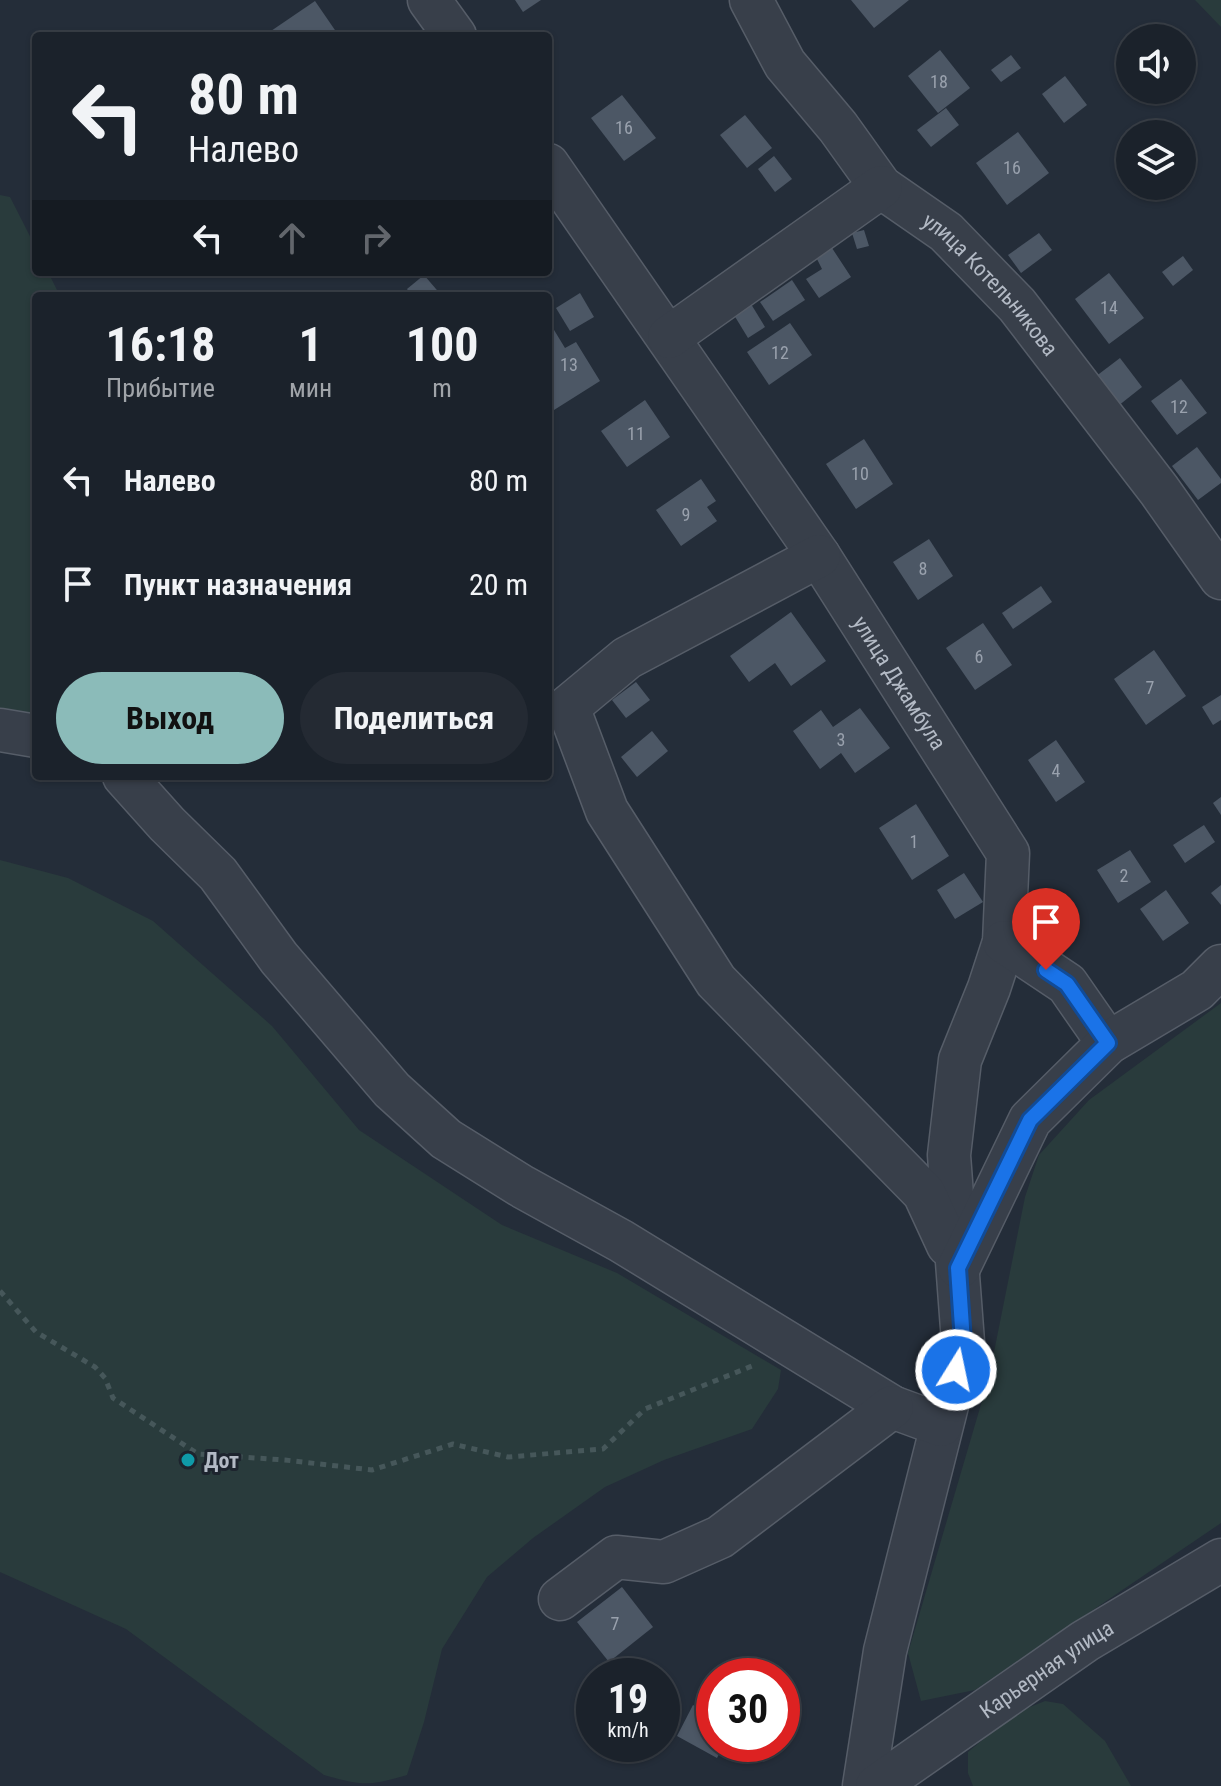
<!DOCTYPE html>
<html lang="ru">
<meta charset="utf-8">
<style>
:root{--surface:#1b222b;--page:#242a33;--text:#f1f3f6;--muted:#a0a4a9;--line:#393f47;--accent:#8bbbb9}
body{margin:0;font-family:"Roboto Condensed",sans-serif;background:var(--page);color:var(--text);height:100vh;display:flex;flex-direction:column;font-size:30px;white-space:nowrap}
*{box-sizing:border-box;margin:0}
p{font-size:26px;color:var(--muted)}
.icon{flex:none;width:44px;height:44px;fill:none;stroke:currentColor;stroke-width:2;stroke-linecap:round;stroke-linejoin:round}
.map{position:relative;flex:1;overflow:hidden}
.side{position:absolute;left:32px;top:292px;width:520px;height:488px;display:flex;flex-direction:column;background:var(--surface);border-radius:8px;box-shadow:0 2px 6px #0004,0 0 0 2px var(--line)}
.side>*{flex:none}
.top-card{position:absolute;left:32px;top:32px;width:520px;height:244px;border-radius:8px;box-shadow:0 2px 6px #0004,0 0 0 2px var(--line);background:#1b222b;color:var(--text);overflow:hidden}
.fabs{position:absolute;left:1116px;top:24px;display:grid;gap:16px}
.fabs a{display:grid;place-items:center;width:80px;height:80px;border-radius:50%;background:var(--surface);box-shadow:0 2px 6px #0004,0 0 0 2px var(--line);font-size:40px}
.speed{position:absolute;left:576px;top:1658px;display:flex;gap:16px;font-size:40px;font-weight:700;text-align:center}
.speed>*{display:grid;place-content:center;width:104px;height:104px;border-radius:50%;background:var(--surface);box-shadow:0 2px 6px #0004,0 0 0 2px var(--line);line-height:1}
.speed small{font-size:20px;font-weight:400}
.speed .limit{border:12px solid #d22;background:#fff;color:#111}
.pin{position:absolute;display:grid;place-items:center;width:68px;height:68px;color:#fff;margin:-82px -34px;border-radius:50% 50% 50% 0;rotate:-45deg;box-shadow:0 0 8px #0007}
.pin .icon{rotate:45deg}
.me{position:absolute;width:88px;margin:-44px;rotate:10deg;stroke-linejoin:round;filter:drop-shadow(0 0 6px #0008)}
.turn{display:flex;align-items:center;gap:28px;height:168px;padding:0 24px;font-size:36px}
.turn .icon{width:104px;height:104px;stroke-width:2.5}
.turn b{display:block;font-size:56px;line-height:68px}
.lanes{display:flex;align-items:center;height:76px;padding:0 24px;background:#0003;justify-content:center;gap:40px;direction:ltr}
.lanes .off{opacity:.35}
.eta{display:flex;justify-content:space-evenly;align-items:center;height:136px;text-align:center}
.eta b{font-size:48px;font-weight:700;line-height:56px}
.cta{display:flex;gap:16px;margin-top:auto;padding:16px 24px}
.cta a{flex:1;height:92px;border-radius:48px;background:var(--accent);color:#111;font-size:32px;font-weight:700;line-height:92px;text-align:center}
.cta a+a{background:var(--page);color:var(--text)}
ul{padding:0;list-style:none}
li{display:flex;align-items:center;gap:24px;height:104px;padding:0 24px}
li div{flex:1}
li b{display:block;font-size:30px}
li em{font-style:normal}
.map>svg:first-child{display:block}
.green{fill:#293b3c}
.building{fill:#4c5765}
.lines{fill:none;stroke-linecap:round;stroke-linejoin:round}
.minor-casing{stroke:#565d68;stroke-width:45}
.path{stroke:#46575a;stroke-width:5;stroke-dasharray:6 6;stroke-linecap:butt}
.minor{stroke:#383f4a;stroke-width:42}
.route-casing{stroke:#114b97;stroke-width:20}
.route{stroke:#1a73e8;stroke-width:14}
.culture-dot{fill:#0f9aa8;stroke:#1d242e;stroke-width:3}
.labels{text-anchor:middle;stroke-width:6;stroke-linejoin:round;paint-order:stroke}
.number-label{font-size:18px;fill:#99a1ad}
.street-label{font-size:22px;fill:#b3bac5;stroke:#1d242e}
.poi-label{font-size:22px;font-weight:bold;fill:#b3bac5;stroke:#1d242e;text-anchor:start}
</style>
<div class="map">
<svg width="1221" height="1786" viewBox="0 0 1221 1786">
<rect width="100%" height="100%" fill="#242d39"/>
<!-- green -->
<g class="green">
<polygon points="1195,0 1221,0 1221,27"/>
<polygon points="0,195 10,197 36,248 36,272 48,272 60,296 36,296 36,721 0,718"/>
<path d="M0 860 68 878 153 921 272 1026 359 1130 502 1225 617 1273 781 1370 778 1389 752 1429 664 1460 605 1487 533 1538 487 1577 442 1649 424 1722 407 1775C369 1786 363 1786 324 1775L126 1629 0 1572Z"/>
<polygon points="1221,1003 1221,1523 975,1690 921,1701 908,1653 989,1377 1025,1197 1039,1155 1089,1100"/>
<polygon points="1045,1701 1063,1704 1105,1741 1131,1786 973,1786 968,1773 968,1752 1015,1713"/>
</g>
<!-- building -->
<g class="building">
<polygon points="515,0 541,0 523,12"/>
<polygon points="851,0 909,0 874,28"/>
<polygon points="315,1 337,33 333,36 274,36 271,31"/>
<polygon points="940,50 970,88 938,113 908,76"/>
<polygon points="1011,55 1021,68 1001,82 991,70"/>
<polygon points="1065,76 1087,105 1064,123 1042,94"/>
<polygon points="622,95 656,138 624,161 591,118"/>
<polygon points="946,108 959,125 931,147 917,130"/>
<polygon points="745,115 772,148 747,168 720,135"/>
<polygon points="1018,132 1049,173 1007,205 976,163"/>
<polygon points="774,156 792,179 775,192 758,169"/>
<polygon points="864,230 869,246 857,249 852,233"/>
<polygon points="1039,233 1052,250 1021,273 1008,255"/>
<polygon points="832,248 851,277 819,298 806,279 822,269 817,259"/>
<polygon points="1183,256 1193,270 1173,286 1162,272"/>
<polygon points="1109,273 1144,318 1109,344 1075,299"/>
<polygon points="424,275 442,296 412,296 407,289"/>
<polygon points="792,280 805,300 773,321 760,302"/>
<polygon points="580,293 594,317 570,331 556,308"/>
<polygon points="751,304 765,327 748,338 734,315"/>
<polygon points="790,323 812,355 769,385 747,352"/>
<polygon points="551,325 565,348 576,342 600,381 554,410 548,400 548,327"/>
<polygon points="1120,358 1142,387 1118,406 1095,377"/>
<polygon points="1181,379 1207,413 1177,435 1151,401"/>
<polygon points="645,400 670,437 627,467 601,431"/>
<polygon points="864,439 893,484 856,509 826,464"/>
<polygon points="1197,447 1221,479 1221,483 1198,500 1172,466"/>
<polygon points="701,479 716,501 707,507 717,521 681,546 656,510"/>
<polygon points="929,539 953,576 918,600 893,562"/>
<polygon points="1041,586 1052,602 1013,629 1002,613"/>
<polygon points="791,612 826,661 791,686 775,663 749,682 730,656"/>
<polygon points="983,623 1012,665 975,690 946,648"/>
<polygon points="1154,650 1186,696 1146,725 1114,679"/>
<polygon points="636,682 650,700 626,718 612,700"/>
<polygon points="1221,695 1221,720 1213,725 1202,707"/>
<polygon points="860,708 890,748 855,773 841,753 820,769 793,731 821,710 833,727"/>
<polygon points="652,731 668,751 637,777 621,757"/>
<polygon points="1056,740 1085,782 1056,802 1028,760"/>
<polygon points="1221,797 1221,815 1213,803"/>
<polygon points="916,804 949,856 912,880 879,828"/>
<polygon points="1204,825 1215,842 1185,863 1173,845"/>
<polygon points="1130,850 1151,882 1118,903 1097,870"/>
<polygon points="964,873 983,902 955,919 937,890"/>
<polygon points="1221,885 1221,905 1211,893"/>
<polygon points="1166,890 1189,923 1163,941 1140,909"/>
<polygon points="622,1587 653,1627 609,1662 577,1622"/>
<polygon points="693,1705 714,1716 714,1744 724,1744 717,1758 677,1736"/>
</g>
<g class="lines">
<!-- minor casing -->
<g class="minor-casing">
<g id="minor">
<polyline points="429,0 455,36"/>
<path id="s1" d="M751 0 785 64 838 127 881 187 946 232 1017 305 1159 490 1221 578"/>
<path id="s2" d="M548 165 819 556 1008 853 1004 942 989 988 960 1060 949 1155 963 1342 885 1651 864 1786"/>
<polyline points="669,337 881,187"/>
<polyline points="819,556 627,658 568,707 607,811 716,981 924,1193 948,1245"/>
<polyline points="0,730 36,736"/>
<polyline points="124,776 167,824 218,874 279,958 392,1090 446,1139 523,1187 621,1241 892,1407 941,1425"/>
<polyline points="1004,942 1067,984 1108,1043"/>
<polyline points="959,1267 1030,1120 1108,1043 1197,990 1221,966"/>
<polyline points="560,1599 616,1557 664,1562 720,1537 892,1407"/>
<path id="s3" d="M877 1786 1085 1641 1221 1560"/>
</g>
</g>
<!-- path -->
<polyline class="path" points="0,1291 36,1332 95,1367 105,1378 113,1398 198,1454 285,1460 372,1470 453,1444 508,1457 603,1449 645,1409 752,1366"/>
<!-- minor -->
<use href="#minor" class="minor"/>
</g>
<g class="lines">
<!-- route casing -->
<g class="route-casing">
<polyline id="route" points="956,1370 963,1342 958,1268 1030,1120 1108,1043 1067,984 1046,970"/>
</g>
<!-- route -->
<use href="#route" class="route"/>
</g>
<!-- markers -->
<circle class="culture-dot" cx="188" cy="1460" r="8"/>
<g class="labels">
<!-- number labels -->
<g class="number-label">
<text x="939" y="88">18</text>
<text x="624" y="134">16</text>
<text x="1012" y="174">16</text>
<text x="1109" y="314">14</text>
<text x="780" y="359">12</text>
<text x="569" y="371">13</text>
<text x="1179" y="413">12</text>
<text x="636" y="440">11</text>
<text x="860" y="480">10</text>
<text x="686" y="521">9</text>
<text x="923" y="575">8</text>
<text x="979" y="663">6</text>
<text x="1150" y="694">7</text>
<text x="841" y="746">3</text>
<text x="1056" y="777">4</text>
<text x="914" y="848">1</text>
<text x="1124" y="882">2</text>
<text x="615" y="1630">7</text>
</g>
<!-- street labels -->
<g class="street-label">
<text dy="8" stroke="none"><textPath href="#s1" startOffset="376">улица Котельникова</textPath></text>
<text dy="8" stroke="none"><textPath href="#s2" startOffset="626">улица Джамбула</textPath></text>
<text dy="8" stroke="none"><textPath href="#s3" startOffset="206">Карьерная улица</textPath></text>
</g>
<!-- poi labels -->
<g class="poi-label">
<text x="204" y="1468">Дот</text>
</g>
</g>
</svg>
<div class="fabs">
<a><svg class="icon" aria-label="sound" viewBox="0 0 24 24"><path d="M4 9h4l5-4v14l-5-4H4zM17 9q2 3 0 6"/></svg></a>
<a><svg class="icon" aria-label="layers" viewBox="0 0 24 24"><path d="M12 4l9 5-9 5-9-5zM3 14l9 5 9-5"/></svg></a>
</div>
<div class="speed"><div>19<small>km/h</small></div><div class="limit">30</div></div>
<div class="pin" style="left:1046px;top:970px;background:#d93025"><svg class="icon" aria-label="arrive" viewBox="0 0 24 24"><path d="M6 21V4h12l-3 4 3 4H6"/></svg></div>
<svg class="me" style="left:956px;top:1370px" viewBox="-20 -20 40 40"><circle r="17" fill="#1a73e8" stroke="#fff" stroke-width="3"/><path d="M0-11L8 9 0 5-8 9z" fill="#fff"/></svg>
<div class="top-card">
<div class="turn"><svg class="icon" aria-label="left" viewBox="0 0 24 24"><path d="M17 20v-9H6M10 6l-5 5 5 5"/></svg><div><b>80 m</b>Налево</div></div>
<div class="lanes"><svg class="icon" aria-label="left" viewBox="0 0 24 24"><path d="M17 20v-9H6M10 6l-5 5 5 5"/></svg><svg class="icon off" aria-label="ahead" viewBox="0 0 24 24"><path d="M12 20V5M6 11l6-6 6 6"/></svg><svg class="icon off" aria-label="right" viewBox="0 0 24 24"><path d="M7 20v-9h11M14 6l5 5-5 5"/></svg></div>
</div>
<section class="side">
<div class="eta">
<div><b>16:18</b><p>Прибытие</p></div>
<div><b>1</b><p>мин</p></div>
<div><b>100</b><p>m</p></div>
</div>
<ul>
<li><svg class="icon" aria-label="left" viewBox="0 0 24 24"><path d="M17 20v-9H6M10 6l-5 5 5 5"/></svg><div><b>Налево</b></div><em>80 m</em></li>
<li><svg class="icon" aria-label="arrive" viewBox="0 0 24 24"><path d="M6 21V4h12l-3 4 3 4H6"/></svg><div><b>Пункт назначения</b></div><em>20 m</em></li>
</ul>
<div class="cta"><a>Выход</a><a>Поделиться</a></div>
</section>
</div>
